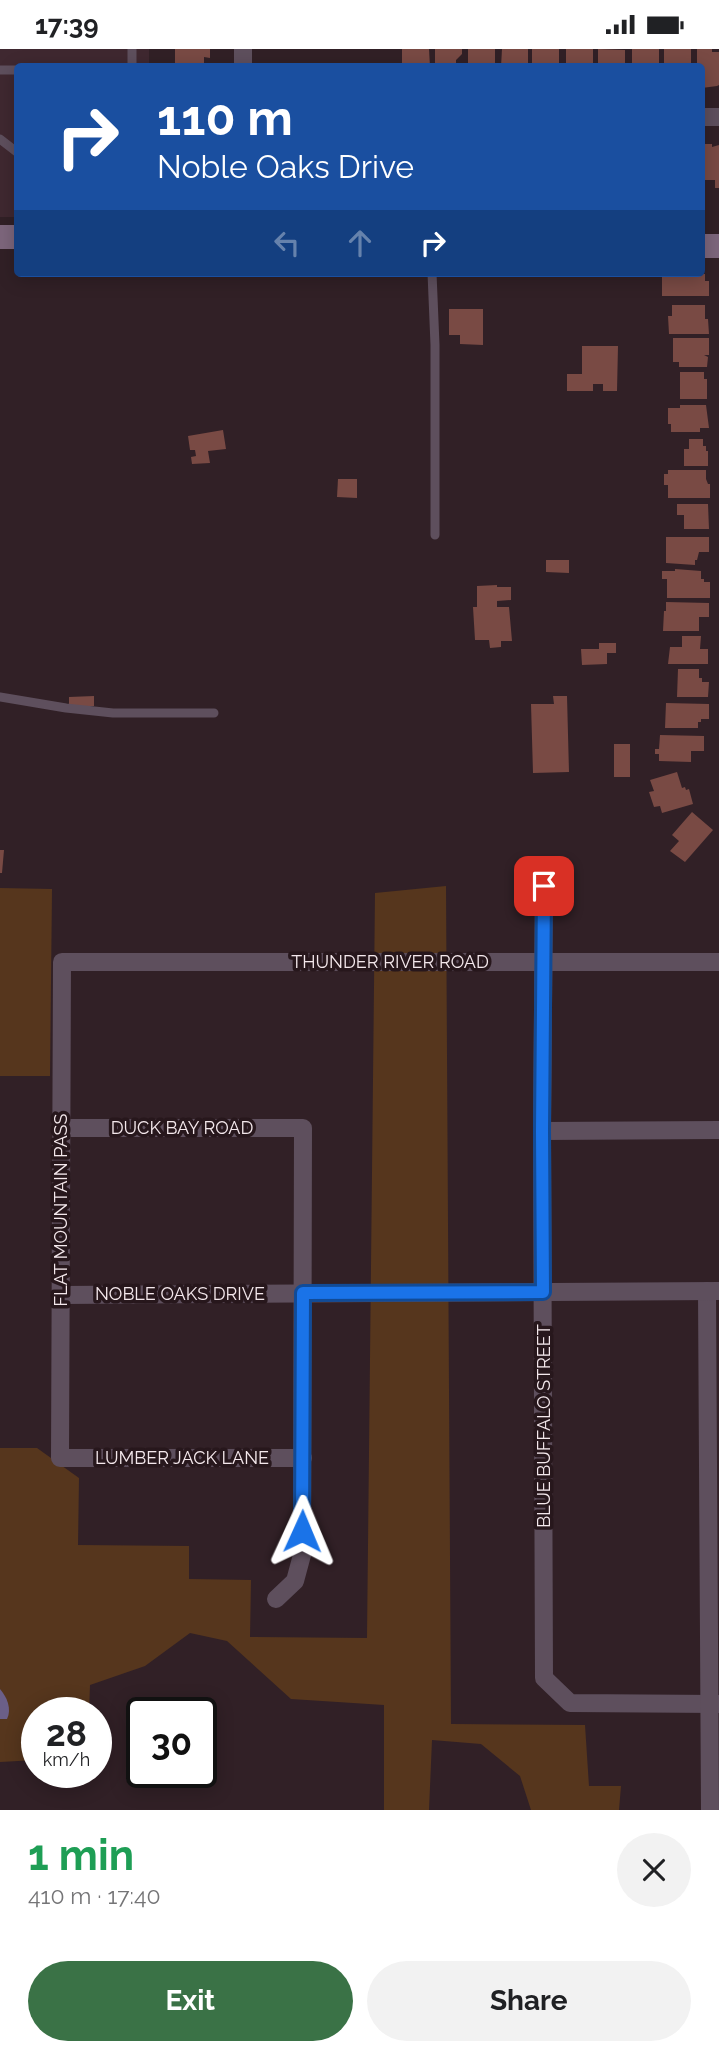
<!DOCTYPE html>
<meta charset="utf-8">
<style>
:root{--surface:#fff;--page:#f2f2f2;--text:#202124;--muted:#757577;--accent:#3a7246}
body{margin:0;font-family:Raleway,sans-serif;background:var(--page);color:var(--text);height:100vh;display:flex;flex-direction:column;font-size:26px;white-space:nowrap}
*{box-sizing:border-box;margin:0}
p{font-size:23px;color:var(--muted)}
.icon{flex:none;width:38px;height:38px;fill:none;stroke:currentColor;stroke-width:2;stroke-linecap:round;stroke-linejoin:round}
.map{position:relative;height:1761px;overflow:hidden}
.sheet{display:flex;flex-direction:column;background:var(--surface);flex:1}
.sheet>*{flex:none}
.banner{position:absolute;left:14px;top:14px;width:691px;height:214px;border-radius:7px;box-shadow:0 4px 18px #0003;background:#1a4fa0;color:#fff;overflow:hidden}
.speed{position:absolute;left:21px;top:1648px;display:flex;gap:14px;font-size:35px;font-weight:700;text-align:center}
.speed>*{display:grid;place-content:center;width:91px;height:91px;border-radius:50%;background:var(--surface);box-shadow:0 4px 18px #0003;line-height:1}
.speed small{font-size:18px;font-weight:400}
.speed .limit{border:4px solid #111;border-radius:10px;background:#fff;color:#111}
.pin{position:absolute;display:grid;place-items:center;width:60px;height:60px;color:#fff;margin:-30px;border-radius:14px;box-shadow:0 4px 10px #0006}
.me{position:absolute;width:77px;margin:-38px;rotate:1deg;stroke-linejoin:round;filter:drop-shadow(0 0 5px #0008)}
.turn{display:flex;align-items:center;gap:24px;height:147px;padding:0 28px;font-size:32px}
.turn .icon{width:91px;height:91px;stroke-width:2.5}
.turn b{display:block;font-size:49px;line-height:60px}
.lanes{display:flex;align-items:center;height:66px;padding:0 28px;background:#0003;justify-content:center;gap:35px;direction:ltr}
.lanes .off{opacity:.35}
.round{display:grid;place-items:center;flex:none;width:74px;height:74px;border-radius:37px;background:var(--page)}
.head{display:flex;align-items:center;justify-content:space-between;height:119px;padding:0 28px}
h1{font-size:42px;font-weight:700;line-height:52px;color:#1e9e55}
.button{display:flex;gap:14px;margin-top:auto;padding:14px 28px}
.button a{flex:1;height:80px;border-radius:42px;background:var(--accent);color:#fff;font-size:28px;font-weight:700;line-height:80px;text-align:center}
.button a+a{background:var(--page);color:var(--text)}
.status{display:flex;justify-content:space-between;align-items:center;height:49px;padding:0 35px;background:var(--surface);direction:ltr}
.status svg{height:19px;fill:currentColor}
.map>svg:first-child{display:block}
.built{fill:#3f2830}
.green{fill:#56361d}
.water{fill:#6b5f88}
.building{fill:#794a44}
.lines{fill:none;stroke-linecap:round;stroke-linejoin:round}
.lane{stroke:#5e4f5d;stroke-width:9}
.street{stroke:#5e4f5d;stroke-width:18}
.secondary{stroke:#7d667c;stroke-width:24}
.route-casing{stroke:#114b97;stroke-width:18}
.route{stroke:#1a73e8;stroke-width:12}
.labels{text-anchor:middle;stroke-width:7;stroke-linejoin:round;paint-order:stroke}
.street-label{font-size:18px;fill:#f4e8ec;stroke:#27171c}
</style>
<div class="status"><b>17:39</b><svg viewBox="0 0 49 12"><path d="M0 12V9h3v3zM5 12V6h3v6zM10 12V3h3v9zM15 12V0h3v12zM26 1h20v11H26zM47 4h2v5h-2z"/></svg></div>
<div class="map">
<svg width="719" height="1761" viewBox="0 0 719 1761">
<rect width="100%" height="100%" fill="#312026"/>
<!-- built -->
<polygon class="built" points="0,0 149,0 149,17 18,18 17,168 0,168"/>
<!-- green -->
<g class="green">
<polygon points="446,837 451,1675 585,1676 589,1737 621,1737 619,1761 531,1761 520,1727 481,1695 432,1691 429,1761 384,1761 384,1656 291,1650 227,1592 190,1584 145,1617 90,1636 89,1664 37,1664 37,1711 0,1713 0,1399 37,1399 79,1429 78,1496 189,1497 189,1530 251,1531 250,1588 367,1589 375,844"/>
<polygon points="0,839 52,840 50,1027 0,1027"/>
</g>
<!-- water -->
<path class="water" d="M0 1640C7 1648 12 1660 7 1670H0Z"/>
<!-- building -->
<g class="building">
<polygon points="175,0 210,0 210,9 204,8 204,18 175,18"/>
<polygon points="402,0 429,0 430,18 402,18"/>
<polygon points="435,0 462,0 462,5 456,11 456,18 435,18"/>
<rect x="468" y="0" width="27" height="18"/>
<polygon points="502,0 528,0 528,18 501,18"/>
<rect x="532" y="0" width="27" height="18"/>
<rect x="566" y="0" width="27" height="18"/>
<polygon points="598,0 625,1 625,18 598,18"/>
<rect x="632" y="0" width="27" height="18"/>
<rect x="664" y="0" width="27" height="18"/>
<polygon points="697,0 712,0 712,3 719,3 719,36 717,37 702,39 702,18 697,18"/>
<polygon points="702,95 712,95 712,98 719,96 719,139 715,139 715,131 702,131"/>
<polygon points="662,224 705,225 705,232 709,232 709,247 662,247"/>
<polygon points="672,256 705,256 705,270 708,270 709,285 669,285 668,267 672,267"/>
<polygon points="449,260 483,260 483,296 460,295 460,286 449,286"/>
<polygon points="673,289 709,289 709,306 704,306 708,308 707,318 679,318 679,313 673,313"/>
<polygon points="582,297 618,297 617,342 603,342 603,335 593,335 593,342 567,342 567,325 582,325"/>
<polygon points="680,323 704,323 704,330 707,330 707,350 680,350"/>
<polygon points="680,356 706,356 709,379 700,379 700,383 671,383 671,375 668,375 668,359 680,359"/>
<polygon points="223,381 226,400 208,402 210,414 192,415 191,408 196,407 195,401 190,401 188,387"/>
<polygon points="689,390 703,390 703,397 706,397 706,402 708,402 708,417 684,417 684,400 689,400"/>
<polygon points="668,421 706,421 706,430 708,435 710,435 710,449 668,449 668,436 664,436 664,425 668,425"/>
<polygon points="338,430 357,430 357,449 337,448"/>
<polygon points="677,455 708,455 709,480 684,480 684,466 677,466"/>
<polygon points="666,488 709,488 709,503 699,503 697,511 695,511 695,516 666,514"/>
<polygon points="546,511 569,511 569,524 546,523"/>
<polygon points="675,520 701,522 701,530 704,530 704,533 710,533 710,549 667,549 667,530 662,530 662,522 675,522"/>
<polygon points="497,536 497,538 511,538 511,551 497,552 497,558 509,558 512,592 501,592 501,598 490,599 489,591 475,591 473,558 477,558 477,537"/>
<polygon points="666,553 709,554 709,568 699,568 699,582 663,582 664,562 666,562"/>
<polygon points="682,587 701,587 700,600 708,600 708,615 668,615 670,598 682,598"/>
<polygon points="599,594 616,594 616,604 607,604 607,615 582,616 581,600 599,600"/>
<polygon points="678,620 699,620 699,629 702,629 702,633 709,633 708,648 677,648"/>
<polygon points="94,647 94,657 69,658 69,648"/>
<polygon points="553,647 567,647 569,723 533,724 531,655 554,655"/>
<polygon points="666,654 709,655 709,670 701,670 701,673 698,673 698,679 665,679"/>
<polygon points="660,686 704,687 704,702 691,702 691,713 659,712 659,705 655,705 655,700 659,700"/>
<rect x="614" y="695" width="16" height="33"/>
<polygon points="677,723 682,739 685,738 686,741 689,740 693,755 662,764 660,757 654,758 649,743 654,742 650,731"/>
<polygon points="692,763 713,781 685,813 670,802 679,792 672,786"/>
<polygon points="0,801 4,801 2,824 0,824"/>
</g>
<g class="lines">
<!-- lane -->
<g class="lane">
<polyline points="132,18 132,0"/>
<polyline points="0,21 18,21"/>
<polyline points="0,90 18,104"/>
<polyline points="432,224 435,296 435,486"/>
<polyline points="0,648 66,659 113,664 214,664"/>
</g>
<!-- street -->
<g class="street">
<polyline points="243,0 243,18"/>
<polyline points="702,68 719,68"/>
<polyline points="544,837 542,1082 544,1629 570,1654 719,1655"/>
<polyline points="61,1079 303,1079 302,1506 295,1532 276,1550"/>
<polyline points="542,1082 719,1081"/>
<polyline points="707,1242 710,1761"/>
<polyline points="61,1246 719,1242"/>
<polyline points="303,1409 60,1409 62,913 719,913"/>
</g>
<!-- secondary -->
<g class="secondary">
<polyline points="0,188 18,188"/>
<polyline points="702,197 719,197"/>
</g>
</g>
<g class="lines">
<!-- route casing -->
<g class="route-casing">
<polyline id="route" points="302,1482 303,1244 543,1243 542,1082 544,837"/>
</g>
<!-- route -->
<use href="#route" class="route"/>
</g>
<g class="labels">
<!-- street labels -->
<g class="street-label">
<text x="390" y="919">THUNDER RIVER ROAD</text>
<text x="182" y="1085">DUCK BAY ROAD</text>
<text transform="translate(61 1161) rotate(-90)" y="6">FLAT MOUNTAIN PASS</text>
<text x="180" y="1251">NOBLE OAKS DRIVE</text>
<text transform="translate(544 1377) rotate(-90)" y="6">BLUE BUFFALO STREET</text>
<text x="182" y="1415">LUMBER JACK LANE</text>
</g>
</g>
</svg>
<div class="speed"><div>28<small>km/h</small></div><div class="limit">30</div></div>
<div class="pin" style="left:544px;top:837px;background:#d93025"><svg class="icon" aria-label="arrive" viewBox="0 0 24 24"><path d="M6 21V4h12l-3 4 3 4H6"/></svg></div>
<svg class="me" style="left:302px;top:1482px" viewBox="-20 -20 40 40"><path d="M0-17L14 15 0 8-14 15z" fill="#1a73e8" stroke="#fff" stroke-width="4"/></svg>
<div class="banner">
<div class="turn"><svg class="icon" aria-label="right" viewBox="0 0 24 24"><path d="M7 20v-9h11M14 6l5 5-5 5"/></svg><div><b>110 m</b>Noble Oaks Drive</div></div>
<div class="lanes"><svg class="icon off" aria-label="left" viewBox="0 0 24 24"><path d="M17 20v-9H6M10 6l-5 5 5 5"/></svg><svg class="icon off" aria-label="ahead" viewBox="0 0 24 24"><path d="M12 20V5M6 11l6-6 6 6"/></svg><svg class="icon" aria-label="right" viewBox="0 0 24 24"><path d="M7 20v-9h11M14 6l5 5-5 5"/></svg></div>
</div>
</div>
<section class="sheet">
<div class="head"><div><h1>1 min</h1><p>410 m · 17:40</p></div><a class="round"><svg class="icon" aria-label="close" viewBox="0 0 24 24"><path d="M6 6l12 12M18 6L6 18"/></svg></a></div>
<div class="button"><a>Exit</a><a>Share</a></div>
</section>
